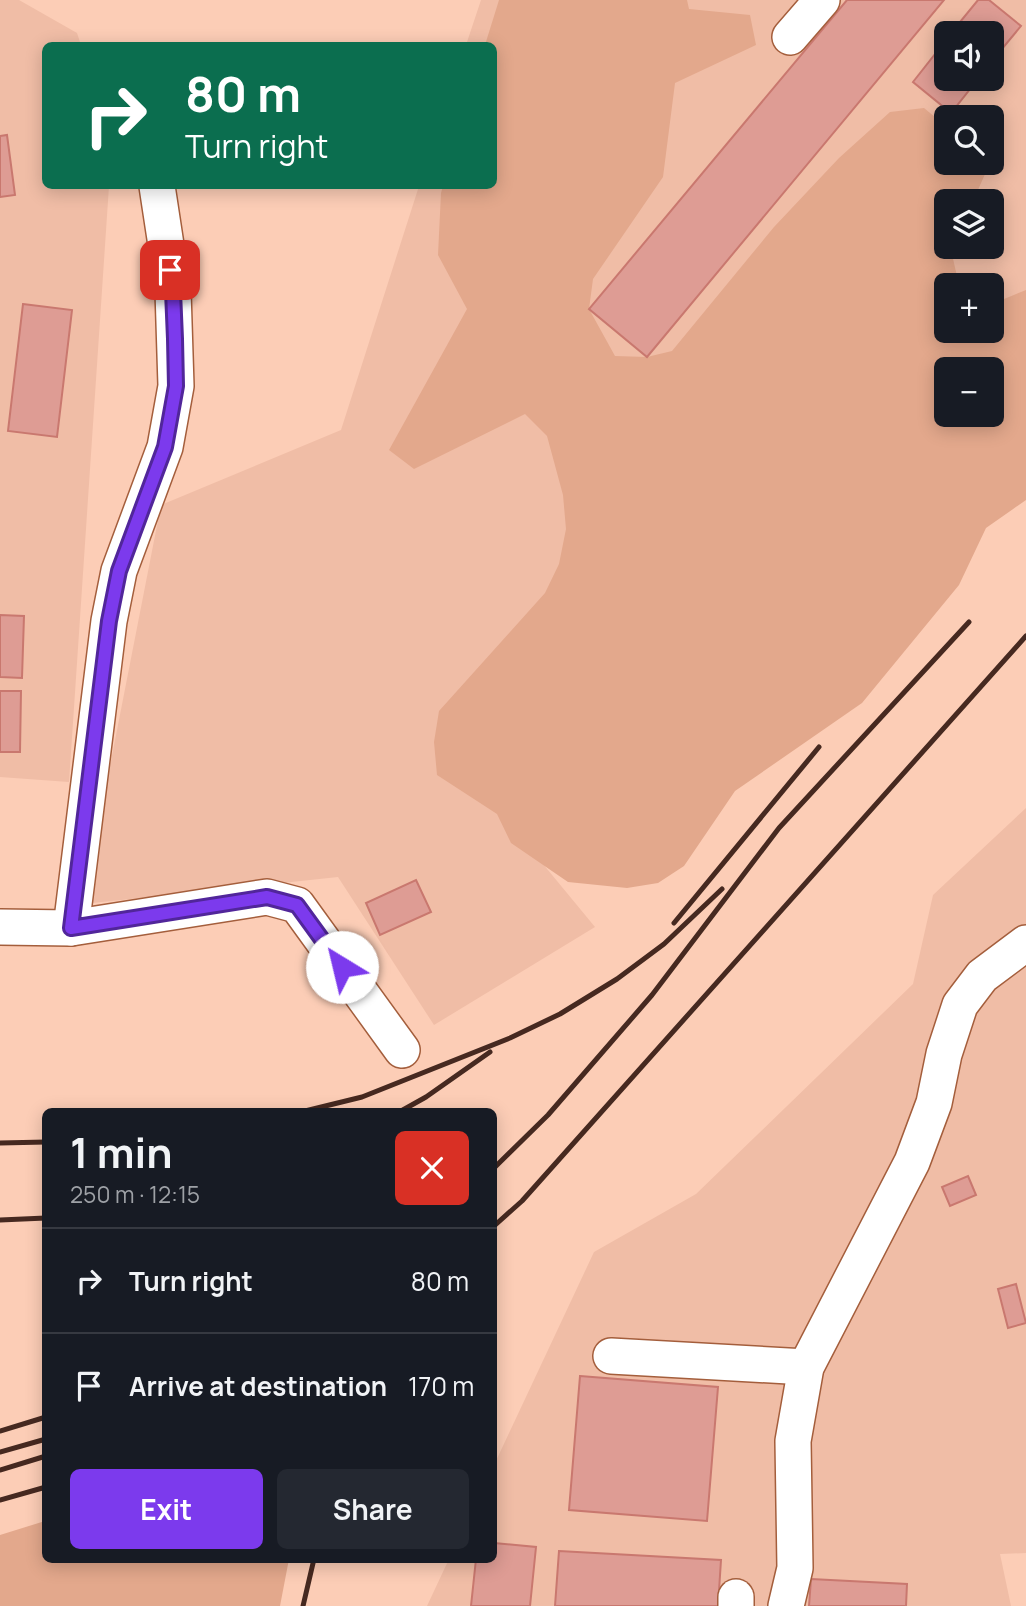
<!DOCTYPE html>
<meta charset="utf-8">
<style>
:root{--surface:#171b24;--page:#242831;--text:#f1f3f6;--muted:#9ea1a6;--line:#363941;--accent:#7c3aed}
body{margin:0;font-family:Manrope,sans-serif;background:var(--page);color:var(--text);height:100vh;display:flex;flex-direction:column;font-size:26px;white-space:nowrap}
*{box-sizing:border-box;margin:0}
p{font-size:23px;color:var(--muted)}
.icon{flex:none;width:38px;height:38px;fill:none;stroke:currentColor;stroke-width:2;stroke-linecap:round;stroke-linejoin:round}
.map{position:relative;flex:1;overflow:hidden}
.drawer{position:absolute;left:42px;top:1108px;width:455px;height:455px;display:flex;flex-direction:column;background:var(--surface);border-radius:10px;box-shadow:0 4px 18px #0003}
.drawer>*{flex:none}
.top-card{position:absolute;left:42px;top:42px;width:455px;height:147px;border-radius:10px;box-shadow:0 4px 18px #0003;background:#0b6e4f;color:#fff;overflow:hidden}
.tools{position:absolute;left:934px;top:21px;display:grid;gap:14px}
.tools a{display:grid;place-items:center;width:70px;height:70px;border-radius:10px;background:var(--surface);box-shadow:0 4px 18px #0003;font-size:35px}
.pin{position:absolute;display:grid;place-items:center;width:60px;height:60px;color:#fff;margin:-30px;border-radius:14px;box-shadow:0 4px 10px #0006}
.me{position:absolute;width:77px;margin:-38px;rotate:324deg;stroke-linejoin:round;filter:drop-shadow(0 0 5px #0008)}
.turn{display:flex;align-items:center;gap:24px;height:147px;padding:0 28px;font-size:32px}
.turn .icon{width:91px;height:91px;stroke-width:2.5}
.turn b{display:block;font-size:49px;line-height:60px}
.round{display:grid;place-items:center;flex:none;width:74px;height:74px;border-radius:10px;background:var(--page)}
.overview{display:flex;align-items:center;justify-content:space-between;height:119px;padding:0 28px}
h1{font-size:42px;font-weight:700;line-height:52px}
.primary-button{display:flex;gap:14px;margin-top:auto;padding:14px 28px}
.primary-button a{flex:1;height:80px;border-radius:10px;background:var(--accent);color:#fff;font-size:28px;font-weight:700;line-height:80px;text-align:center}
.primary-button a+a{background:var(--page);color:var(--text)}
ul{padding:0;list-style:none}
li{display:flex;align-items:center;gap:21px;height:105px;padding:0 28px;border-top:2px solid var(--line)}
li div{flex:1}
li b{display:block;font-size:26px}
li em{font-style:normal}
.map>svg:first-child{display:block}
.built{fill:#f0bda6;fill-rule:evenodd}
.green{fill:#e3a88c;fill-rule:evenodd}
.building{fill:#de9c94;stroke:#c9786f;stroke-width:2}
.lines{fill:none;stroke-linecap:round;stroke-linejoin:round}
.minor-casing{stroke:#a45e3c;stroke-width:38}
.minor{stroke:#fff;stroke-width:35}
.rail{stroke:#462920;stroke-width:5}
.route-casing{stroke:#51269a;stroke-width:18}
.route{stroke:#7c3aed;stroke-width:12}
</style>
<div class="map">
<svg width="1026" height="1606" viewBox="0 0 1026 1606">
<rect width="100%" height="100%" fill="#fccdb6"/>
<!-- built -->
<g class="built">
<polygon points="0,0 19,0 77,33 81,45 46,46 46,186 109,186 69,782 0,777"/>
<path d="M481 0H1026V294L962 369H947L543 864 595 927 434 1025 338 877 83 904 161 505 341 430 419 186H494V46L466 45ZM947 33H992V79H947ZM947 117H992V163H947ZM947 201H992V247H947ZM947 285H992V331H947Z"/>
<polygon points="1026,808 1026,1553 1000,1554 1011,1606 427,1606 449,1559 494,1559 494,1465 594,1252 696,1194 913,984 933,895"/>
</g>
<!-- green -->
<g class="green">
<path d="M499 0H687L689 9 750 15 756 45 675 83 663 177 593 279 589 309 615 356 647 357 672 351 774 227 839 158 890 112 924 108 947 127V163H990L973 201H947V247H953L951 250 959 285H947V331H992V304L1026 290V500L986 528 959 585 862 703 735 791 684 866 658 883 627 888 568 882 511 843 497 814 437 775 434 742 439 711 545 593 559 564 566 529 563 495 547 436 525 414 414 469 389 450 467 309 438 255 441 193 443 186H494V46L485 45ZM947 369H992V415H947Z"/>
<polygon points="45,1521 46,1559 289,1559 280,1606 0,1606 0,1535"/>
</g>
<!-- building -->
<g class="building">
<polygon points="847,0 944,0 647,357 589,309"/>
<polygon points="978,0 989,0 1021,26 992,61 992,33 951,33"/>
<polygon points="947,39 947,79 978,79 951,113 913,82"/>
<polygon points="7,135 15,195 0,197 0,136"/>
<polygon points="23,304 72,310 57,437 8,431"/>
<polygon points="0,615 24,616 22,678 0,677"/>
<polygon points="0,691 21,691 20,752 0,752"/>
<polygon points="416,880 431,912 380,935 366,903"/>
<polygon points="968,1176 976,1195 950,1206 942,1187"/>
<polygon points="1016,1284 1026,1323 1008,1328 998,1289"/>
<polygon points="580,1376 718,1387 707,1521 569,1510"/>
<polygon points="494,1543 536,1547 530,1606 471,1606 476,1559 494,1559"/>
<polygon points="559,1551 721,1560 718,1606 555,1606"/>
<polygon points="811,1579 907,1584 906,1606 809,1606"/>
</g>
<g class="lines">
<!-- minor casing -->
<g class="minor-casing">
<g id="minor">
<polyline points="790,37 822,0"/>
<polyline points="0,927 71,928 267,897 297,905 402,1050"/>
<polyline points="71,928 109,621 119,571 165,447 176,386 173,291 157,186"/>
<polyline points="611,1356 806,1367"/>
<polyline points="736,1606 736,1597"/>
<polyline points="786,1606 795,1568 793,1441 806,1367 912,1162 934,1103 944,1054 960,1005 982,976 1026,943"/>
</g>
</g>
<!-- minor -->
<use href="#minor" class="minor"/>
<!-- rail -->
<g class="rail">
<polyline points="674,923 819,747"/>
<polyline points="305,1111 362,1097 510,1038 560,1014 617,979 664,944 722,889"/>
<polyline points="401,1111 426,1097 490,1052"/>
<polyline points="0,1143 46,1142"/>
<polyline points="494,1168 548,1115 652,995 779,828 969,622"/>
<polyline points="0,1220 46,1218"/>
<polyline points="494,1226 522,1201 1026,636"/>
<polyline points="0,1431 46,1417"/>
<polyline points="0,1452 46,1439"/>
<polyline points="0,1470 46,1456"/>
<polyline points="0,1500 46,1487"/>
<polyline points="303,1606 314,1559"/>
</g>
</g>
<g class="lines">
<!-- route casing -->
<g class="route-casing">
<polyline id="route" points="170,270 173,291 175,339 176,386 165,447 119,571 109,621 71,928 267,897 297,905 342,967"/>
</g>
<!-- route -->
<use href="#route" class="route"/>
</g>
</svg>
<div class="tools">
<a><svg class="icon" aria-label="sound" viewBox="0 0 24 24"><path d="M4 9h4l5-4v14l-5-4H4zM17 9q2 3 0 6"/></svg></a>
<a><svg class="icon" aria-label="search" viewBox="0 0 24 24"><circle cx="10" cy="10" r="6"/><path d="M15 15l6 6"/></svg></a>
<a><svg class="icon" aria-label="layers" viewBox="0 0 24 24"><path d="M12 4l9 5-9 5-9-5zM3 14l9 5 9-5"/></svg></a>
<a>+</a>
<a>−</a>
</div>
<div class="pin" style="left:170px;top:270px;background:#d93025"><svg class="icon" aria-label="arrive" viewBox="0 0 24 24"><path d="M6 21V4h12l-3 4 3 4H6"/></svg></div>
<svg class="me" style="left:342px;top:967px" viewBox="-20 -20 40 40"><circle r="19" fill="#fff"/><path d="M0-13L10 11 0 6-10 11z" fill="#7c3aed"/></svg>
<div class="top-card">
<div class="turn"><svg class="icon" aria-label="right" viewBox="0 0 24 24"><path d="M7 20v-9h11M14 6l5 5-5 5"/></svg><div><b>80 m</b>Turn right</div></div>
</div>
<section class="drawer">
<div class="overview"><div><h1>1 min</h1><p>250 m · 12:15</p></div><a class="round" style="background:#d93025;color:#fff"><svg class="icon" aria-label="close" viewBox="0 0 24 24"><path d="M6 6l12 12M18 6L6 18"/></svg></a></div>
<ul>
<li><svg class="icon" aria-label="right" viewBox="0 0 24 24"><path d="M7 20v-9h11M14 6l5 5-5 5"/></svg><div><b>Turn right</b></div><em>80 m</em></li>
<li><svg class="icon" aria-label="arrive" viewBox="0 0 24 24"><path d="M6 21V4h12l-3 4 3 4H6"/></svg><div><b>Arrive at destination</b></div><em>170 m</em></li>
</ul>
<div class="primary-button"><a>Exit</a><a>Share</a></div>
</section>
</div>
